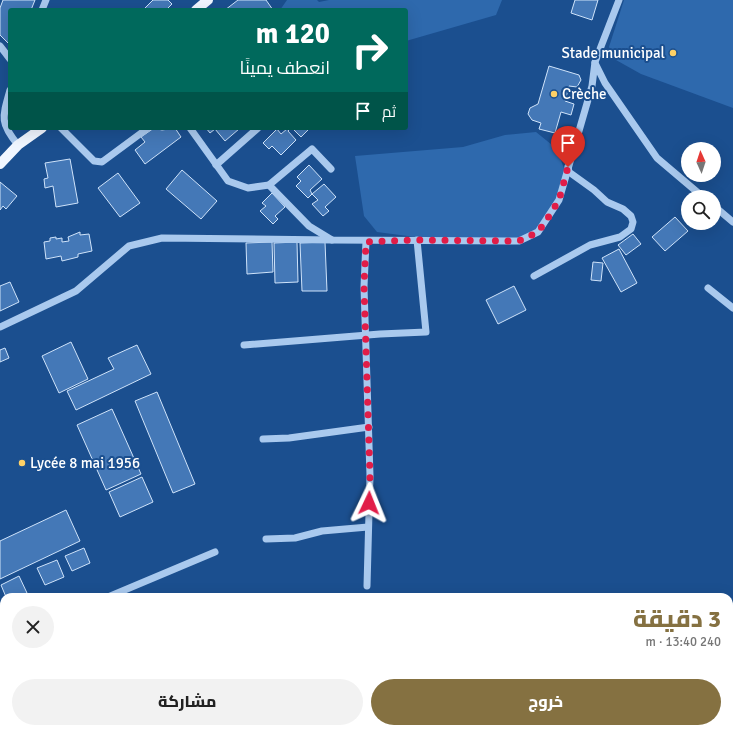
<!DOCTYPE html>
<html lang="ar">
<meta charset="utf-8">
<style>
:root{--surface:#fff;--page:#f2f2f2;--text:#222;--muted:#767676;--accent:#857141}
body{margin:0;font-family:Signika,Cairo,sans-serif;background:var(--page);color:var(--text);direction:rtl;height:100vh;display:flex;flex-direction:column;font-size:15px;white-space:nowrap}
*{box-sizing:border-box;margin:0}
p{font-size:13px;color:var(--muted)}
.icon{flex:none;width:22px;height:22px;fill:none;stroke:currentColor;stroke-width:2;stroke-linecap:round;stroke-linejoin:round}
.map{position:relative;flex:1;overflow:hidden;direction:ltr}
.details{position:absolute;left:0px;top:593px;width:733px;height:140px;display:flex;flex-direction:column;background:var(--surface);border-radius:12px 12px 0 0;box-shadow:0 4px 16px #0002;direction:rtl}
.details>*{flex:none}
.top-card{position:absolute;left:8px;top:8px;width:400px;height:122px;border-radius:4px;box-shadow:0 4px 16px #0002;direction:rtl;background:#00695c;color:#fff;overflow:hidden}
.needle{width:26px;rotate:357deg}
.controls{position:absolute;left:681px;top:142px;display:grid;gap:8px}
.controls a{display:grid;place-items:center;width:40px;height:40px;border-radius:50%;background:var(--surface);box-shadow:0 4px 16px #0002;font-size:20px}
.pin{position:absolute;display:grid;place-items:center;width:34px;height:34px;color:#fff;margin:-41px -17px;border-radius:50% 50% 50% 0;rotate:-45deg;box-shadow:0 0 4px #0007}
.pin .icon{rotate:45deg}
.me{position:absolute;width:44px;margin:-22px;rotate:2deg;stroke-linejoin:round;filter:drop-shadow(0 0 3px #0008)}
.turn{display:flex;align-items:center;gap:14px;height:84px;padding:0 12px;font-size:18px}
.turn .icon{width:52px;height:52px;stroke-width:2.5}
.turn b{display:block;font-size:28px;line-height:34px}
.then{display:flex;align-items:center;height:38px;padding:0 12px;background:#0003;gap:8px;font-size:15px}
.round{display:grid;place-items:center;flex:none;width:42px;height:42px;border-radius:21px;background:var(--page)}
.headline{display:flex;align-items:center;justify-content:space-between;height:68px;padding:0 12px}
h1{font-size:24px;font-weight:800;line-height:30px;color:var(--accent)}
.cta{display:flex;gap:8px;margin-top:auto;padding:8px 12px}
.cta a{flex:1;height:46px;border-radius:24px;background:var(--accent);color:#fff;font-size:16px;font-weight:800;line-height:46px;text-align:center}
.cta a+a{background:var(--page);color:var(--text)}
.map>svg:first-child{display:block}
.green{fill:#2e69ad}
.building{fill:#4478b7;stroke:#cfe3fa}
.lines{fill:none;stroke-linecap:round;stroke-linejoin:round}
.minor{stroke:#a9c9ee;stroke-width:7}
.major{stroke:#f0f6ff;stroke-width:10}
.route{stroke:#e11d48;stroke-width:7;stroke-dasharray:0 12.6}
.poi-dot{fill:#ffd166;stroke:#1b4f8f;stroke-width:1.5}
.labels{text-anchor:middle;stroke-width:4;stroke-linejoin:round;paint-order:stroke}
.poi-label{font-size:15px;fill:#fff;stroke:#1b4f8f;text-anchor:start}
</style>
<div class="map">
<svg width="733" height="733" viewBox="0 0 733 733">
<rect width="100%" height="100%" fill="#1b4f8f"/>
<!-- green -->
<g class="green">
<polygon points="287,0 317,0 319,2 329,0 502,0 496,15 406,41 406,10 280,10"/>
<polygon points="624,0 733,0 733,108 641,74 616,60 609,47"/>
<polygon points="536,132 557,149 567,177 546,221 524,241 446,241 377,232 364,216 355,156 463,147 505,135"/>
<polygon points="83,729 575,729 578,733 79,733"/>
</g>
<!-- building -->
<g class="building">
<polygon points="3,0 35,0 31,10 10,10 10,45 0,35 0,8"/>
<polygon points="153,0 168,0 172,4 166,10 143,10"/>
<polygon points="238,0 266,0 273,10 225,10"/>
<polygon points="575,0 598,0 592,20 571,13"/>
<polygon points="549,66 579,75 581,80 577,87 569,86 565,101 574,104 571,115 561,112 555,133 539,129 541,123 532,120 528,114 530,108 538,104"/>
<polygon points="154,128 162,130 175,128 181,137 145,164 135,150 145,142 141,137"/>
<polygon points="206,128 238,128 239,129 225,141 215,129 210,133"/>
<polygon points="285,128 291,128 288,131 296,140 281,155 272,146 269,149 263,143 277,129 281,134 287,129"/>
<polygon points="292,128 310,128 301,137"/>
<polygon points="70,159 78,203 56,207 53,186 45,188 44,179 48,178 45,163"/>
<polygon points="309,165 322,179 310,190 312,194 308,198 296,186 301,181 297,177"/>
<polygon points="182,170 217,201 201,219 166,189"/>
<polygon points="118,173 140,203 120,217 98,188"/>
<polygon points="0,182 17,196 6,209 3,206 0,210"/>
<polygon points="324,184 336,197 325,207 329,211 323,216 312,204 318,200 312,194"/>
<polygon points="272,193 285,207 275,216 278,219 273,224 260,211 266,206 262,203"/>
<polygon points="675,217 688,231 665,251 652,237"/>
<polygon points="80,232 80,235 89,234 92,251 78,254 78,257 62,261 61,256 46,259 44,242 50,241 50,238 56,237 56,239 62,238 62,242 69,241 68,237"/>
<polygon points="633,234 641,244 626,255 618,245"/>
<polygon points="272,242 273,272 247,274 246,243"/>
<polygon points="297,242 298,282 275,283 274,243"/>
<polygon points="325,242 327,291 302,291 300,243"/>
<polygon points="619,249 637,283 621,292 602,258"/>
<polygon points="593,262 603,263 601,281 591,280"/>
<polygon points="10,282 19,302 0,311 0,286"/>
<polygon points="514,286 526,310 498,324 486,300"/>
<polygon points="71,342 88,379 59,393 42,356"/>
<polygon points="137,345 151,374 76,410 67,391 114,369 108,358"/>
<polygon points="5,348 9,358 0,362 0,350"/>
<polygon points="157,392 195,484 173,493 135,401"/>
<polygon points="112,409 141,474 106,490 77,425"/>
<polygon points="142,477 153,502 120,517 109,492"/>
<polygon points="66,510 80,541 0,579 0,541"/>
<polygon points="84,548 90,563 72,571 65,556"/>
<polygon points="57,560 64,577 45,585 37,568"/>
<polygon points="19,576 27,593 17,597 6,597 1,585"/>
</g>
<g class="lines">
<!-- minor -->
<g class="minor">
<polyline points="42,10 46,0"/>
<polyline points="0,46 10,59"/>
<polyline points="595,63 605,83 657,158 703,197"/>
<path d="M10 90C2 118 0 123 18 145"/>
<polyline points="61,128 94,161 102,162 148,128"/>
<polyline points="190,128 228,181 248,188 269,185 312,149 331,169"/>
<polyline points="216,165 258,128"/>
<polyline points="269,185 309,226 332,240 519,241 538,232 559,200 592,86 595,62 619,0"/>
<polyline points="714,206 733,222"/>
<polyline points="366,241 364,287 370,476 367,586"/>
<polyline points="534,276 590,245 620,237 631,229 633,222 631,216 623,209 607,202 594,190 569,172 568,167"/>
<polyline points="708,288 733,308"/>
<polyline points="0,327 76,291 129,246 162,238 332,240"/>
<polyline points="244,345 380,334 426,332 417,240"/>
<polyline points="263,439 289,438 369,427"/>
<polyline points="266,539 295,538 322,531 368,527"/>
<polyline points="108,597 215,552"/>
<polyline points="0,643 4,641"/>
</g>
<!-- major -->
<g class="major">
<polyline points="196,10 208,0"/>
<polyline points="0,164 18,145 42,128"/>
</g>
</g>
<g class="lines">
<!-- route -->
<polyline class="route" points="369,503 370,476 364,286 366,242 416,240 519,241 538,232 546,221 559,200 568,167"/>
</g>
<!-- markers -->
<g class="poi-dot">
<circle cx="673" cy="53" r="4"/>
<circle cx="554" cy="94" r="4"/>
<circle cx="22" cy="463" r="4"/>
</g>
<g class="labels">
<!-- poi labels -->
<g class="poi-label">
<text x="665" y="58" text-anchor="end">Stade municipal</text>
<text x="562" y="99">Crèche</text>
<text x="30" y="468">Lycée 8 mai 1956</text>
</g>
</g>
</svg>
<div class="controls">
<a><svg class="needle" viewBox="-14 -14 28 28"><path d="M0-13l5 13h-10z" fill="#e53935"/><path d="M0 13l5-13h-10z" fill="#767676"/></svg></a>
<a><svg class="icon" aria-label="search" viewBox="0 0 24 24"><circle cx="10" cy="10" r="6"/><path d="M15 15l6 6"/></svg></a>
</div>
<div class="pin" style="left:568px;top:167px;background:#d93025"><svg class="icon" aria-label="arrive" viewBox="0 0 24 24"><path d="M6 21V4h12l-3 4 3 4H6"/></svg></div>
<svg class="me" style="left:369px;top:503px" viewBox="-20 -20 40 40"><path d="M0-17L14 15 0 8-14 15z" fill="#e11d48" stroke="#fff" stroke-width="4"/></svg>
<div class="top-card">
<div class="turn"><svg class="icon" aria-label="right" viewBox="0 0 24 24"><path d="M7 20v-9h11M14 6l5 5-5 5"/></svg><div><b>120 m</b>انعطف يمينًا</div></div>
<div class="then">ثم<svg class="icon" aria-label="arrive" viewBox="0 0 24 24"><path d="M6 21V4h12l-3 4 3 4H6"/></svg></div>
</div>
<section class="details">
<div class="headline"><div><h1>3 دقيقة</h1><p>240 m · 13:40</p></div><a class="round"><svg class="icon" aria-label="close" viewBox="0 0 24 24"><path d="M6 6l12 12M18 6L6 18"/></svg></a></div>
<div class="cta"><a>خروج</a><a>مشاركة</a></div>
</section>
</div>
